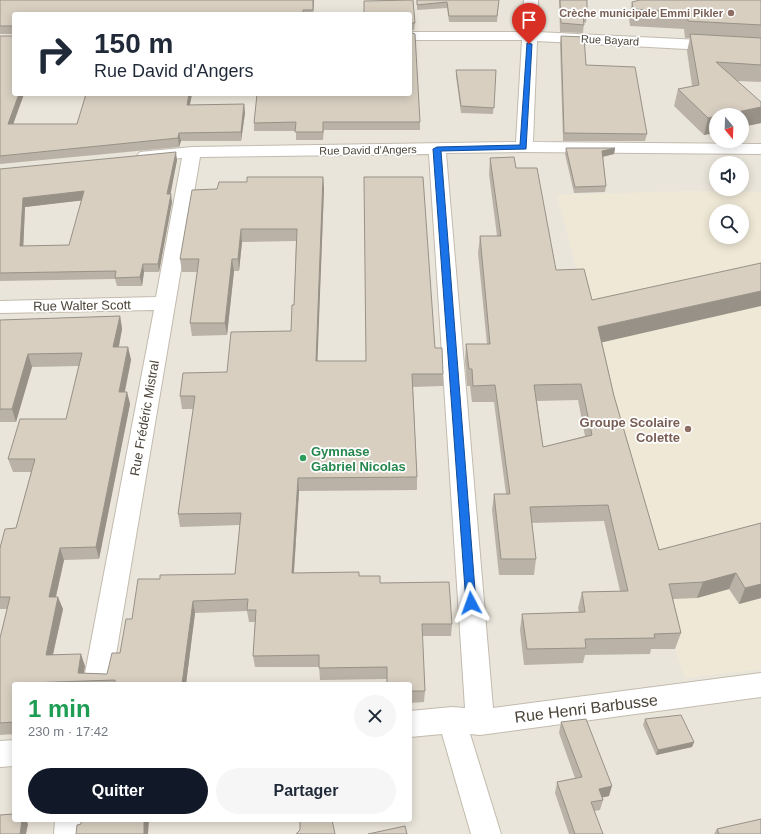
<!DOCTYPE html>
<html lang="fr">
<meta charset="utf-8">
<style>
:root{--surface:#fff;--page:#f6f6f7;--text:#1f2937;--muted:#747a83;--accent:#111827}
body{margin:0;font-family:Helvetica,sans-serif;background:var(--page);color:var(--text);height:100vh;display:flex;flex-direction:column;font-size:15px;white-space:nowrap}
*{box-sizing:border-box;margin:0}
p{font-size:13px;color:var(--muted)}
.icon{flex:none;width:22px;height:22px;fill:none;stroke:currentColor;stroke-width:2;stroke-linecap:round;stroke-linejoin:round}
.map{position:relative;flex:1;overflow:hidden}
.details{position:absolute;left:12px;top:682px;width:400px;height:140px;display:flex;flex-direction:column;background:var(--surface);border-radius:4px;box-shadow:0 2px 10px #0003}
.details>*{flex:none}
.guide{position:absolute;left:12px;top:12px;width:400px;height:84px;border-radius:4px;box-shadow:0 2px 10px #0003;background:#fff;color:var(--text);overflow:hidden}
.needle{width:26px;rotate:161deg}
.tools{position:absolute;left:709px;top:108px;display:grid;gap:8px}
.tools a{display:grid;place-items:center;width:40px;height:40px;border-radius:50%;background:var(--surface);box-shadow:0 2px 10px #0003;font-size:20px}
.pin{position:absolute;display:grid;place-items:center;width:34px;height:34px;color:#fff;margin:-41px -17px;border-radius:50% 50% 50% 0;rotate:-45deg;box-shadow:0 0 4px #0007}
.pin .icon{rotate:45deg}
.me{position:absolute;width:44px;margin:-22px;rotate:356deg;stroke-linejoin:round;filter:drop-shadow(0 0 3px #0008)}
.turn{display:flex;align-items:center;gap:14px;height:84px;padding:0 16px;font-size:18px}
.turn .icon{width:52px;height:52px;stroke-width:2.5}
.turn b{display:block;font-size:28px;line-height:34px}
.round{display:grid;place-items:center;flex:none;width:42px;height:42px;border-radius:21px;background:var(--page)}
.summary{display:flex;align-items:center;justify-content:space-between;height:68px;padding:0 16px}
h1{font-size:24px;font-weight:600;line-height:30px;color:#1e9e55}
.action{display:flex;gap:8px;margin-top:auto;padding:8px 16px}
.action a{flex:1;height:46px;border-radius:24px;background:var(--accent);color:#fff;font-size:16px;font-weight:600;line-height:46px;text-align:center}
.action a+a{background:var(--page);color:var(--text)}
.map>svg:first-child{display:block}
.residential{fill:#eae5da;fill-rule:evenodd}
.education{fill:#efe8d6;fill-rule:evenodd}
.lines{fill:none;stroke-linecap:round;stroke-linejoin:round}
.minor-casing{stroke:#c2bbae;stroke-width:2}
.minor{fill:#fff;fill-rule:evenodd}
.wall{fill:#bab2a6;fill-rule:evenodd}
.shaded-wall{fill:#979187}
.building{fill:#d8cfc1;stroke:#979187;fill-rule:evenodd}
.route{fill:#1a73e8;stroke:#114b97}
.education-dot{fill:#8d6e63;stroke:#fff;stroke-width:1.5}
.leisure-dot{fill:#2e9e5b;stroke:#fff;stroke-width:1.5}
.labels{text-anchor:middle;stroke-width:3.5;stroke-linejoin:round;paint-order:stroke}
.far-education-label{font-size:11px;font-weight:bold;fill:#785e54;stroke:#fff;text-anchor:end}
.far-street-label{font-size:11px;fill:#4b4439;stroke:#fff}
.street-label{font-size:13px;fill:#4b4439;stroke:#fff}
.education-label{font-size:13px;font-weight:bold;fill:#785e54;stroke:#fff;text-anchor:end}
.leisure-label{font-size:13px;font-weight:bold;fill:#27864d;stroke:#fff;text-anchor:start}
.near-street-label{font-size:16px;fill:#4b4439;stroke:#fff}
</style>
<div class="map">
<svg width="761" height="834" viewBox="0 0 761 834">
<rect width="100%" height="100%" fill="#f6f3ec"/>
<!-- residential -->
<path class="residential" d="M0 0H698L761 57V834H0ZM14 14H410V94H14ZM716 115H742V141H716ZM716 163H742V189H716ZM716 211H742V237H716ZM14 684H410V820H14Z"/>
<!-- education -->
<path class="education" d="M689 191 761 192V669L685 678 675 649 557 195ZM716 211H742V237H716Z"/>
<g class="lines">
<!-- minor casing -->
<g class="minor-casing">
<g id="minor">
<polygon points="524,0 538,0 537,32 761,43 761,53 537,41 533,142 761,144 761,154 524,152 446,153 493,708 761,673 761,697 480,735 470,734 501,834 471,834 442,734 410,737 410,711 452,707 465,708 429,154 200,157 111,684 83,684 154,310 0,313 0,301 156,297 182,158 146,161 140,160 137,156 140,152 192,147 516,142 522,40 410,40 410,32 522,32"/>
<polygon points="14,740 14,766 0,767 0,741"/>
<polygon points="55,820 85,820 84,834 54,834"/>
</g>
</g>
<!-- minor -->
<use href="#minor" class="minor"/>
</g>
<!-- wall -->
<g class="wall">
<polygon points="0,0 314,0 313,14 14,14 14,94 24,94 13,124 77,124 86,94 192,94 190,105 244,104 245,113 241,141 181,141 179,147 0,164 0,36 13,36 13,34 0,34"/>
<polygon points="417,0 499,0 497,22 449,22 447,8 417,10"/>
<polygon points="559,0 587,0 587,14 586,23 584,22 583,33 560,32"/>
<polygon points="761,0 761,82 737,81 761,123 742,127 742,115 704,135 674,106 678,89 692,86 687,51 690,38 685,38 684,29 630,26 629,18 632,2"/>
<polygon points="410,14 415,23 414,30 410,31"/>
<polygon points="561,36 647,134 645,141 563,141 560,44"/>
<polygon points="456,70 496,70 493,114 461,113 456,76"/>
<polygon points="257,94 420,122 420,130 324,130 323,140 296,140 296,131 254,131 254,123"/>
<polygon points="566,148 615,148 614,154 603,157 606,186 605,192 574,193 565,154"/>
<path d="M490 158 516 168 556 270 602 342 614 396 659 550 761 523V598L739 604 729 589 697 598 673 599 681 633 675 649H651L650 654 585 655 583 663 524 665 520 630 522 614 579 613 578 608 582 592 620 591 604 521 532 523 536 559 534 575H499L492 510 494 494H506L494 402H472L470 386H467L465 360 466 344H487L478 253 480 236H497L489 174ZM578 400 585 436 543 447 537 401Z"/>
<path d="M177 160 170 194 172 202 159 272H144L142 286H117L115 279 0 281V169ZM82 200 69 245 23 246 25 207Z"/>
<polygon points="323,177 324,189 317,361 366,361 435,348 443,374 443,386 413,387 417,477 417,490 299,491 294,573 359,576 380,583 452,624 451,636 422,636 425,691 424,702 410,703 410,684 387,679 320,680 319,667 255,667 253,656 255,622 249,622 247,611 195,613 186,684 14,684 14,734 0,735 0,638 7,609 0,609 0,548 16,528 31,472 13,472 8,459 66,419 79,366 32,367 16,422 0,422 0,320 120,316 122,329 119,347 128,347 131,360 125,392 127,392 130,404 99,559 64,560 56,597 63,609 53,655 85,666 84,673 107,674 120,653 132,619 160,579 235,574 240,525 180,527 178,514 193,409 182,409 180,396 227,372 291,331 294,305 296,241 242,242 239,271 234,271 227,335 192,336 190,323 197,272 182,272 180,259 217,189 247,182"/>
<polygon points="645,719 694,742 692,747 656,755 643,725"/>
<polygon points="561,722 609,796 603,797 603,800 600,810 594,811 603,834 569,834 555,793 557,782 575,778 559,733"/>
<polygon points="717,829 761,834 714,834"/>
</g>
<!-- shaded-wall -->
<g class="shaded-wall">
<polygon points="313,0 314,0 313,14"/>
<polygon points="19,94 24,94 10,133 8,124"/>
<polygon points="189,94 192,94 188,113 187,105"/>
<polygon points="244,104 245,113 241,141 241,132"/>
<polygon points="761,107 761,123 742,127 742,115 723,115"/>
<polygon points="716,116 716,133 704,135 708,118"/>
<polygon points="179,133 181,141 179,147 178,138"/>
<polygon points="615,148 614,154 601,157 602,151"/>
<polygon points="176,152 177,160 169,202 167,194"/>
<polygon points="323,177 324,189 317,374 316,361"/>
<polygon points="84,191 86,200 25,207 23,254 20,246 23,198"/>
<polygon points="171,194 172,202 159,272 158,264"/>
<polygon points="241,229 242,242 239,271 238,259"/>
<polygon points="232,259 234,271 227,335 225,323"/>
<polygon points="143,264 144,272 142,286 140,277"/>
<polygon points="761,291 761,306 595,344 598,327"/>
<polygon points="120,316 122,329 116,360 113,347"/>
<polygon points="128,347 131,360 122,404 119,392"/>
<polygon points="28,354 32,367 16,422 12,409"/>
<polygon points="127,392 130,404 99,559 96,547"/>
<polygon points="298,478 299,491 293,585 292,573"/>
<polygon points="60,548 64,560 53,609 49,597"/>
<polygon points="736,573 729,589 697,598 703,582"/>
<polygon points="761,584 761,598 739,604 745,588"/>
<polygon points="58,597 63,609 50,667 46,655"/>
<polygon points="193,601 195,613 186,684 182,684"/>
<polygon points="81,654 85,666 82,681 78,673"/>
<polygon points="694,742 692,747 656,755 658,750"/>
<polygon points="612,786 609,796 596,799 599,789"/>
<polygon points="22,820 26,820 28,824 26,834 20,834"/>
<polygon points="144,820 149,820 148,834 144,834"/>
</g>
<!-- building -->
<g class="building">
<polygon points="0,0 313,0 313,10 303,10 303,14 14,14 14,94 19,94 8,124 77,124 86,94 189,94 187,105 244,104 241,132 179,133 178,138 0,156 0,36 13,36 13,26 0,26"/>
<polygon points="413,0 415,23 410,23 410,14 364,14 364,1"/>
<polygon points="417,0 499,0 497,16 449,16 447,2 417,5"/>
<polygon points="560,0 587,0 587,14 583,14 584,25 561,23"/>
<polygon points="640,0 761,0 761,25 688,21 687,12 633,9 632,2"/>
<polygon points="410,32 415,34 420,122 323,122 323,132 295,132 296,122 254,123 257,94 410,94"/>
<polygon points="690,34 761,38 761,65 716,62 761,102 761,107 723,115 716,115 716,116 708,118 678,89 699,85"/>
<polygon points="561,36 584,37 586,65 635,67 647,134 564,133"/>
<polygon points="456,70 496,70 494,108 461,106"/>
<polygon points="566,148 615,148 602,151 606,186 575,187"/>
<path d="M176 152 167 194H171L158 264H143L140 277 115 278 116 271 0 273V169ZM84 191 69 245 20 246 23 198Z"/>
<path d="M514 157 516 168H537L556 270 584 269 592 300 761 263V291L598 327 614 396 659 550 761 523V584L745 588 736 573 703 582 669 584 681 633 654 634 655 638 585 639 586 648 527 649 522 614 585 612 582 592 628 591 608 505 530 507 536 559H501L494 494H510L495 385 473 386 472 369H469L466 344H490L480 236H501L490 158ZM581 384 592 435 543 447 534 385Z"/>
<polygon points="247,177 323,177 316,361 366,361 364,177 423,177 435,348 442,348 443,374 412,374 417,477 298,478 292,573 359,572 359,576 380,576 380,583 449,582 452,624 422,624 425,691 410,691 410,684 387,684 387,667 319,668 319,655 253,656 256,610 247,610 248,599 193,601 182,684 115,684 115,680 26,683 26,684 14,684 14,722 0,723 0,638 10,597 0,597 0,548 5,529 16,528 35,459 8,459 20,419 66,419 82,353 28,354 12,409 0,409 0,320 120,316 113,347 128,347 119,392 127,392 96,547 60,548 49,597 58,597 46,655 81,654 78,673 107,674 112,653 120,653 126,619 132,619 138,579 160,579 160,575 235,574 241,513 178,514 195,396 180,396 183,373 227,372 231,332 291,331 292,305 294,305 297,229 241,229 238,259 232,259 225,323 190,323 199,259 180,259 192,190 217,189 219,182 247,182"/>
<polygon points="681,715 694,742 658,750 645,719"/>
<polygon points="586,719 612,786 599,789 603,800 591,802 603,834 575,834 557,782 582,777 561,722"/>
<polygon points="14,814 14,820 22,820 20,834 0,834 0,815"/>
<polygon points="761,819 761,834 719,834 717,829"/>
<polygon points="81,820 144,820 144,834 76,834 77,825 81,824"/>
<polygon points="300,820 332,820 335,834 296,834 300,830"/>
<polygon points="405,826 407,834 368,834"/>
</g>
<!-- route -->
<polygon class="route" points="527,43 532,44 526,149 441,151 476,603 475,606 471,607 467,606 466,603 433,149 437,147 520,145"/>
<!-- markers -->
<g class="education-dot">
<circle cx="731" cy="13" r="4"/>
<circle cx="688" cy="429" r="4"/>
</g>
<circle class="leisure-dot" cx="303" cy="458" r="4"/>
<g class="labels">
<!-- far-education labels -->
<g class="far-education-label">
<text x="723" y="17">Crèche municipale Emmi Pikler</text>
</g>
<!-- far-street labels -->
<g class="far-street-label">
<text transform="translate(610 40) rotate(3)" y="4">Rue Bayard</text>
<text transform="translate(368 150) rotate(-1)" y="4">Rue David d'Angers</text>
</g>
<!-- street labels -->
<g class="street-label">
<text transform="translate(82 305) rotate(-1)" y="5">Rue Walter Scott</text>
<text transform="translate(144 418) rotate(-80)" y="5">Rue Frédéric Mistral</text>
</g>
<!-- education labels -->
<g class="education-label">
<text x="680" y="427">Groupe Scolaire<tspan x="680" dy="15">Colette</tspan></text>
</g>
<!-- leisure labels -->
<g class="leisure-label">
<text x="311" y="456">Gymnase<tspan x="311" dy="15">Gabriel Nicolas</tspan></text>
</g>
<!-- near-street labels -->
<g class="near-street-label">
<text transform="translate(586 708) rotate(-7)" y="6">Rue Henri Barbusse</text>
</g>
</g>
</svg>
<div class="tools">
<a><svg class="needle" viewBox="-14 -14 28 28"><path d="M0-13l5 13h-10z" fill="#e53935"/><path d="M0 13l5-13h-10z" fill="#747a83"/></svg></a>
<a><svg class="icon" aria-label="sound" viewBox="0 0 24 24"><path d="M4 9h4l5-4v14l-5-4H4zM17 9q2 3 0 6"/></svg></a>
<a><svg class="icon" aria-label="search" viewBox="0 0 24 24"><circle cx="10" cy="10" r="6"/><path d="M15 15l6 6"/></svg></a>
</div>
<div class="pin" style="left:529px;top:44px;background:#d93025"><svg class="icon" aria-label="arrive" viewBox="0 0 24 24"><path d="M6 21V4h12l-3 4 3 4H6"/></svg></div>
<svg class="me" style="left:471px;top:603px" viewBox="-20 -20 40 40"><path d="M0-17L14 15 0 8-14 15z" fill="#1a73e8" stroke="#fff" stroke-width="4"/></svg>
<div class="guide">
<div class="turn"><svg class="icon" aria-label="right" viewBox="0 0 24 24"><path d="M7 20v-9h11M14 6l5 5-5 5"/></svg><div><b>150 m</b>Rue David d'Angers</div></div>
</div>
<section class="details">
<div class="summary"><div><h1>1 min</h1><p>230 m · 17:42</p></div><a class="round"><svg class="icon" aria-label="close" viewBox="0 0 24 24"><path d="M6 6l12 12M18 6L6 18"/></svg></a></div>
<div class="action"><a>Quitter</a><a>Partager</a></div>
</section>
</div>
